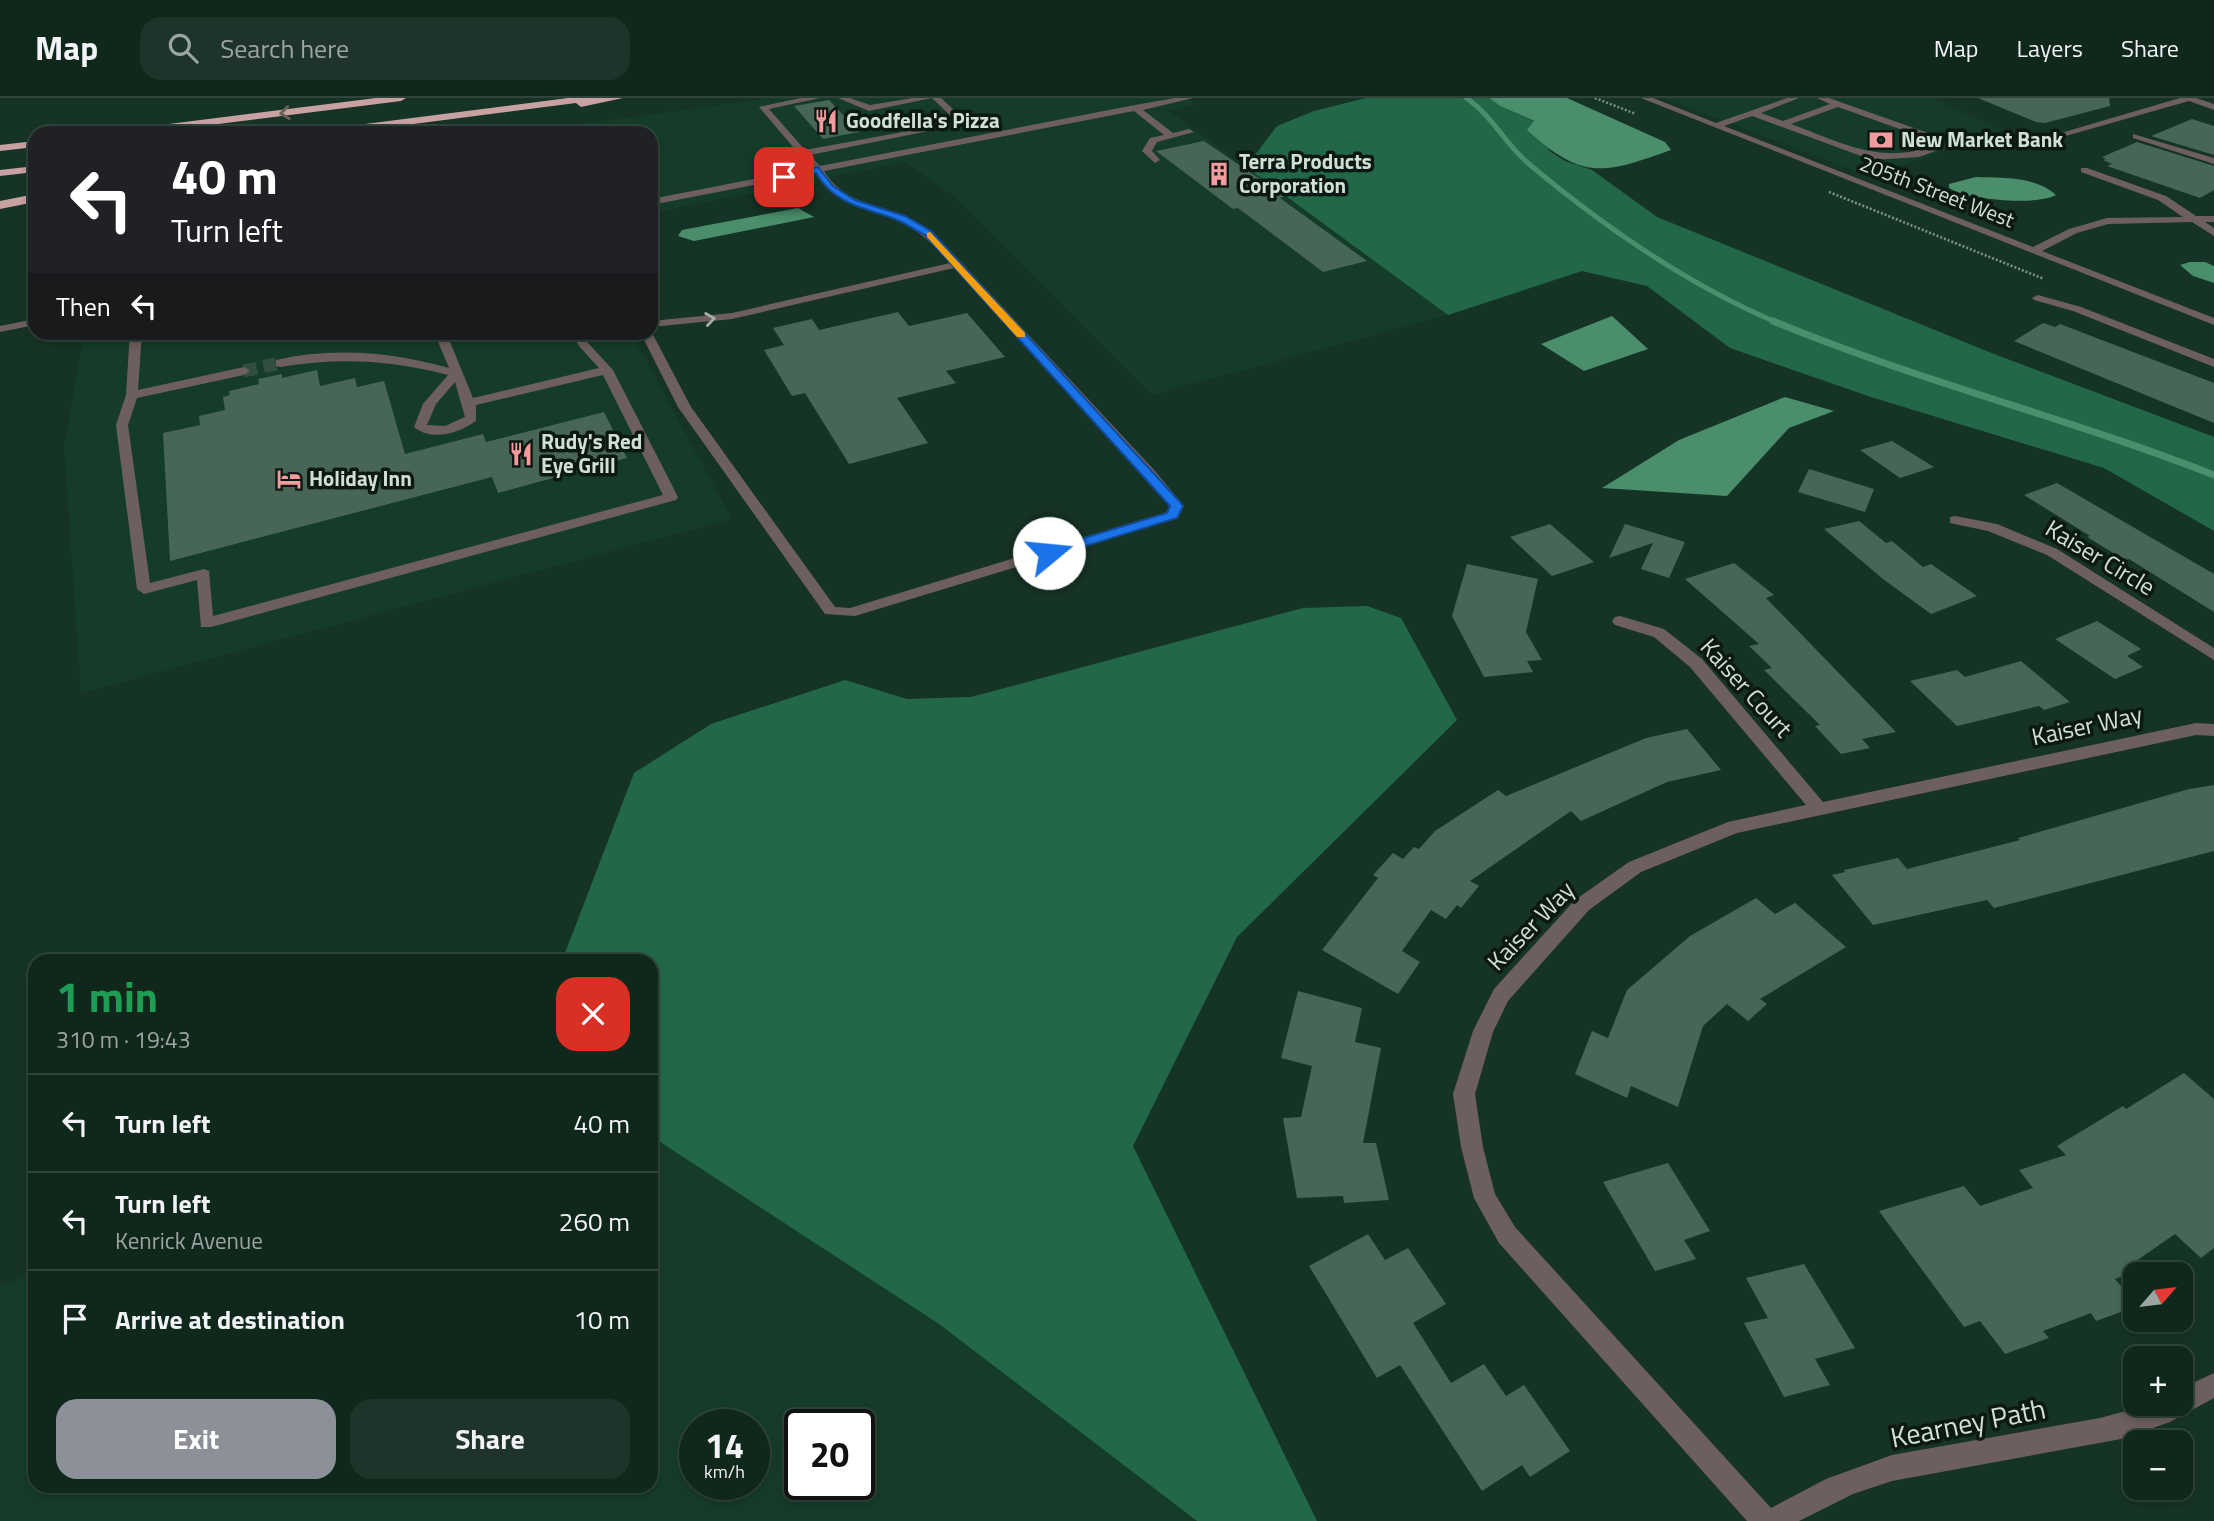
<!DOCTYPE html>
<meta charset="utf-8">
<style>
:root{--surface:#10271c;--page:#1e3329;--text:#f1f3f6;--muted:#9ca5a3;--line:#30443b;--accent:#8c9099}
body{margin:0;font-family:"Titillium Web",sans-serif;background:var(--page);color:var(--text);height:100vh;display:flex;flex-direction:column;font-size:26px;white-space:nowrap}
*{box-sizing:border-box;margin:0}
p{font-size:23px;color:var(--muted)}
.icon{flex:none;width:38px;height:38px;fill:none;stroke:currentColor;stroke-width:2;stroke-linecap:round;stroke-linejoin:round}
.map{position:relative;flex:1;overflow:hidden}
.drawer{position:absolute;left:28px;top:856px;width:630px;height:539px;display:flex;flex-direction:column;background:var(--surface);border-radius:21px;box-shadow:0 4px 10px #0003,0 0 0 2px var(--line)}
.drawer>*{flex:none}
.top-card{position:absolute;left:28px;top:28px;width:630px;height:214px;border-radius:21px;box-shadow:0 4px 10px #0003,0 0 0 2px var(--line);background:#202124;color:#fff;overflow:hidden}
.needle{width:46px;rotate:62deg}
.controls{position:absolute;left:2123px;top:1164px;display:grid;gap:14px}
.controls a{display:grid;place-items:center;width:70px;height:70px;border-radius:14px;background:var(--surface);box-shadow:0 4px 10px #0003,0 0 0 2px var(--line);font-size:35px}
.speed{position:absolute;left:679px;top:1311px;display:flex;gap:14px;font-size:35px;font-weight:700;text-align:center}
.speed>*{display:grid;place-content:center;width:91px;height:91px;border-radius:50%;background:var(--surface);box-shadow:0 4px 10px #0003,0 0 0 2px var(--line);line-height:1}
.speed small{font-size:18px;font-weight:400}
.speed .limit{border:4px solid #111;border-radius:10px;background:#fff;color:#111}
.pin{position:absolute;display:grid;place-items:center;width:60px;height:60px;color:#fff;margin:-30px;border-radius:14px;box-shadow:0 4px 10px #0006}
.me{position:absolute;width:77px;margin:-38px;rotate:73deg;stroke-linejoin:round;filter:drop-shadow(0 0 5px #0008)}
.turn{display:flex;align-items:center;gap:24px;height:147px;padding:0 28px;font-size:32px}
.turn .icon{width:91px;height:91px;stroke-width:2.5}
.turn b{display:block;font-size:49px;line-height:60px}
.then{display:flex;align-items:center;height:66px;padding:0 28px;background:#0003;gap:14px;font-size:26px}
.round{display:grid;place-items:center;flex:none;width:74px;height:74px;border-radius:21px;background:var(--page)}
.headline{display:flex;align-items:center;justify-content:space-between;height:119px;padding:0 28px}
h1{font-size:42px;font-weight:700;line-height:52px;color:#1e9e55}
.primary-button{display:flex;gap:14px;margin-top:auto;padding:14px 28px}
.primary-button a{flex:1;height:80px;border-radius:21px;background:var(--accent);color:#fff;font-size:28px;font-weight:700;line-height:80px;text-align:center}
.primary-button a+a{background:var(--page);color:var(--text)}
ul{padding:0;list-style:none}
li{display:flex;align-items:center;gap:21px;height:98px;padding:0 28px;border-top:2px solid var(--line)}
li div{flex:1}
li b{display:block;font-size:26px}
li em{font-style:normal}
header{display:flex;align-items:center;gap:42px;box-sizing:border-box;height:98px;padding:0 35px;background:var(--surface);border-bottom:2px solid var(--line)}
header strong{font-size:33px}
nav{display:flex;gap:38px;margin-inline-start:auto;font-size:24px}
.search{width:490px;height:63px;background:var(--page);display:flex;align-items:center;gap:18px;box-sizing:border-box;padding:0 24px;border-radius:21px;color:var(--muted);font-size:26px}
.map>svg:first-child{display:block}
.built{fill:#153c29;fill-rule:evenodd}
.forest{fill:#226848}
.water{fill:#4a8e6b}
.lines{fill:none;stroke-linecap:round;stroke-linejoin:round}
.stream-far1{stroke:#4a8e6b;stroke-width:5}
.stream{stroke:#4a8e6b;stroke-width:7}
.building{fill:#476655}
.minor-tunnel{stroke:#324e40;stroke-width:13;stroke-dasharray:13 7;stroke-linecap:butt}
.path{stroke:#7a9185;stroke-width:2.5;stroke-dasharray:2 2;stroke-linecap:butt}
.minor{fill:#6e5f5f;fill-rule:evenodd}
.highway{fill:#c8a1a2;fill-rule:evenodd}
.oneway{stroke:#6a5d5a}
.oneway2{stroke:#a8ada6}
.route{fill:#1a73e8;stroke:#114b97;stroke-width:2}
.slow{fill:#f59e0b}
.labels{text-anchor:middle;stroke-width:7;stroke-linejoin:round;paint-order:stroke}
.far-poi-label{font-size:21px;font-weight:bold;fill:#cfe1d6;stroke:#0c1912;text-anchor:start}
.far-street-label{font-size:21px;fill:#cfe1d6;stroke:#0c1912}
.street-label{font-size:24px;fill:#cfe1d6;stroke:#0c1912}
.near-street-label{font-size:28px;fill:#cfe1d6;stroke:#0c1912}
</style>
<header>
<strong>Map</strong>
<div class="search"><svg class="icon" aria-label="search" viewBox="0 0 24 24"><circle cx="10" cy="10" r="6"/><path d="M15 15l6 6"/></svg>Search here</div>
<nav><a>Map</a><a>Layers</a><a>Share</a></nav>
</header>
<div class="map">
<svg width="2214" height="1423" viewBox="0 0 2214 1423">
<rect width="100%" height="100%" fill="#163425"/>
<!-- built -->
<g class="built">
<polygon points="771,0 1187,0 1196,6 1169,13 1448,217 1151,297 957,101 906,64 651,115 651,35 518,35"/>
<polygon points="1664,0 1931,0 2002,32 1870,79"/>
<polygon points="84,235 631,235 732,421 81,595 64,348"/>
<path d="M651 1038 939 1226 1197 1423H0V1188L35 1175V1388H651ZM695 1326H754V1386H695ZM800 1326H859V1386H800Z"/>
</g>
<!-- forest -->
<g class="forest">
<polygon points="1366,0 1489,0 1500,8 1535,24 1530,28 1551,54 1565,63 1592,72 1657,119 1994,256 2214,339 2214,433 2104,370 1871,299 1730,250 1647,188 1582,173 1448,217 1246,69 1277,28 1314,13"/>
<polygon points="1367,508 1401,520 1457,622 1237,839 1133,1048 1317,1423 1197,1423 939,1226 651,1038 651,863 562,863 634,675 711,626 845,582 907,601 971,599 1303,510"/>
</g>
<!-- water -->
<g class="water">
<path d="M1489 0H1567L1665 44 1671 52C1604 76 1583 83 1527 32L1534 23 1500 8Z"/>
<path d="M1976 79C2001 80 2036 78 2056 97 2036 108 1968 102 1949 90V86Z"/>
<polygon points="798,110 814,119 694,143 678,138 682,132"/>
<polygon points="2190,164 2205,164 2214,168 2214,185 2193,178 2180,167"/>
<polygon points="1612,218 1648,251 1584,273 1541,246"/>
<polygon points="1785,299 1834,313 1789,330 1727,398 1602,390 1679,342"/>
</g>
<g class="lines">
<!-- stream-far1 -->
<path class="stream-far1" d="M1466 0C1492 17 1505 46 1529 66 1603 128 1688 187 1778 225"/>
<!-- stream -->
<path class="stream" d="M1773 223C1917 283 2069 320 2214 377"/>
</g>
<!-- building -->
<g class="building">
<polygon points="1978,0 2109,0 2110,8 2045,25 2036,24"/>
<polygon points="829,2 859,34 823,41 794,8"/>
<polygon points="2192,21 2214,28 2214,57 2151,38"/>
<polygon points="1204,43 1285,98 1280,100 1367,163 1323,174 1238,110 1233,111 1156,53"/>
<polygon points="2137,44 2214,68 2214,92 2200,100 2107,68 2112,66 2103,62 2106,61 2102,59"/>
<polygon points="898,214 909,228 967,215 1005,259 946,273 956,285 897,300 928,345 849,366 805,295 792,298 764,252 784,247 773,230 812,221 819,232"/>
<polygon points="2043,225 2055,229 2060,226 2214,285 2214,325 2014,243"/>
<polygon points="317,272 320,288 355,280 357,289 384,283 405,356 483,336 486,344 604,314 627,360 498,395 492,379 170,463 163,335 200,327 199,318 225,312 223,299 230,297 229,293 259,286 258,281 282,276 282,280"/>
<polygon points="1892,343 1934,369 1900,380 1860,352"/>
<polygon points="1809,371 1874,391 1865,414 1798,394"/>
<polygon points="2057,385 2214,476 2214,514 2129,461 2125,462 2087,439 2090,438 2024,397"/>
<polygon points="1859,423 1886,445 1892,443 1923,469 1931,466 1977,498 1931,516 1883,481 1824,431"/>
<polygon points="1550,426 1594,464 1552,478 1510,439"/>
<polygon points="1625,426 1685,444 1669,480 1641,471 1653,445 1609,460"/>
<polygon points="1734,465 1774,497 1766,500 1896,634 1862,641 1870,650 1841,656 1815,628 1820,627 1764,572 1772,570 1749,548 1759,546 1685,481"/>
<polygon points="1467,466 1538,481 1526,534 1542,562 1527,563 1533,574 1484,579 1452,518"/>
<polygon points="2097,523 2141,551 2127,558 2143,569 2115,581 2055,541"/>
<polygon points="2021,563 2070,604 2044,612 2039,608 1957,628 1910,583 1957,572 1965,579"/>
<polygon points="1687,631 1721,672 1667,684 1581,723 1571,713 1470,783 1479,788 1461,810 1457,807 1446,821 1431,812 1402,853 1420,864 1398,896 1322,852 1378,780 1373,777 1393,755 1403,761 1414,749 1419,751 1435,733 1498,692 1506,698 1646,640"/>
<polygon points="2214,687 2214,753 1994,810 1987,802 1873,827 1832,777 1845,774 1844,772 1898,760 1907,771 2020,742 2018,740 2189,691"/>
<polygon points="1756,800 1775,816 1795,805 1846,849 1760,901 1767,906 1748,923 1727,906 1703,928 1678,1009 1631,988 1627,1000 1575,976 1592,933 1608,940 1627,892 1690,838"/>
<polygon points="1298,893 1362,910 1355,944 1381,950 1363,1045 1376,1045 1389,1102 1344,1105 1343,1098 1297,1100 1283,1020 1301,1019 1312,968 1281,960"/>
<polygon points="2184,975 2214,1001 2214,1150 2201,1160 2175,1136 2129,1168 2134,1174 2115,1181 2135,1205 2135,1209 2096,1223 2091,1215 2043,1233 2049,1240 2005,1256 1980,1223 1964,1229 1879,1113 1964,1088 1980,1108 2033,1090 2019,1072 2066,1057 2057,1048 2123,1008 2126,1011"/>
<polygon points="1668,1065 1710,1133 1684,1142 1696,1161 1655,1173 1603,1084"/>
<polygon points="1368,1136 1385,1162 1408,1150 1446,1206 1413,1225 1451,1285 1484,1266 1506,1298 1524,1287 1570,1353 1530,1379 1522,1367 1482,1393 1400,1267 1377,1280 1309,1168"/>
<polygon points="1804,1166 1855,1250 1815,1261 1830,1287 1784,1299 1744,1225 1768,1220 1746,1180"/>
</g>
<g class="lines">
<!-- minor-tunnel -->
<polyline class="minor-tunnel" points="244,273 280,265"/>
<!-- path -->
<g class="path">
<polyline points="1595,0 1636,16"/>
<polyline points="1829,94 2044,181"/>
</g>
<!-- minor -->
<g class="minor">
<path d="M801 0H820L769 11 805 52 957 24 932 0 869 13 838 0H850L870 7 913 0H941L968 25 810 57 820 68 1135 7 1175 0H1193L1143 12 1173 35 1189 31 1194 34 1157 44 1152 53 1160 62 1155 65 1142 53 1150 40 1164 37 1134 13 824 73C843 104 872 105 903 117 913 121 922 128 932 133L1155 373 1184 408 1178 420 855 518 825 516 678 309 640 234 651 233 691 309 835 509 850 510 1167 414 1170 408 954 170 732 221 651 229V223L732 215 950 165C934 147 920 133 899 123 865 107 837 111 815 75L651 107V101L811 70 759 9Z"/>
<path d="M1641 0H1653L1716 25 1787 0H1799L1761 15 1783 23 1830 6 1817 0H1829L1928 35 1941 47V51L1919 59 1872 62 1752 18 1724 28 2033 149 2069 131 2107 120 2183 119 2158 102 2081 74V70H2087L2166 98 2196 118H2214V124H2205L2214 130V138L2192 124 2108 126 2077 135 2042 153 2214 220V227ZM1838 9 1922 39 1932 48C1880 67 1840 44 1791 26Z"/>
<polygon points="2180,0 2196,0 2214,6 2214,12 2189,3 2062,39 2054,37"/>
<polygon points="2133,36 2214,60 2214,66 2133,40"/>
<polygon points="2038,197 2081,209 2214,261 2214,269 2073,213 2034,202 2032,200"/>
<polygon points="35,221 35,227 0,234 0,228"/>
<path d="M130 234H142L138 292 244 269 250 273 244 277 137 300 128 327 150 485 204 471 209 473 213 518 663 397 603 277 476 307V323C459 335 432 344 414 329L423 306 448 277C391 262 339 259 280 269L276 268V262C334 249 391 254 449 270L434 234H446L473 300 599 270 579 248 571 234H583L588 245 613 272 678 399 676 402 211 529H201L197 482 144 496 137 491 116 327 126 297ZM455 284 465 319 445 328 427 327 436 306Z"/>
<polygon points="1955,418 1997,426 2057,451 2214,550 2214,562 2047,457 1988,433 1950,425 1950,419"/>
<polygon points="1620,518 1664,531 1702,561 1823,704 2196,625 2214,626 2214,638 2196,637 1737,735 1641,774 1589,812 1508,903 1493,934 1475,996 1483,1049 1495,1096 1515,1129 1771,1410 1826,1381 1892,1357 2100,1320 2152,1306 2180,1306 2180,1291 2214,1275 2214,1300 2170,1324 2121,1341 1892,1383 1853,1396 1799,1423 1747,1423 1499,1145 1474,1100 1461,1049 1453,996 1473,933 1494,891 1575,802 1629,764 1728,724 1806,707 1690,569 1654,539 1615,527 1612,523 1615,519"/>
</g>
<!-- highway -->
<g class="highway">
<polygon points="376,0 406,0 401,3 147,35 116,35 121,32"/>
<polygon points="568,0 623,0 581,9 576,5 344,35 313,35 318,32"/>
<polygon points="35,43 35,49 0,53 0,47"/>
<polygon points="35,68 35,74 0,78 0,72"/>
<polygon points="35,96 35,104 0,111 0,103"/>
</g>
</g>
<!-- one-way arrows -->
<defs><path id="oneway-chevron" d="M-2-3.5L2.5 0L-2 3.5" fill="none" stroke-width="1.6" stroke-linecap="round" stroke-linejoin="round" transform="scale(1.75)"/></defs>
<use class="oneway" href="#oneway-chevron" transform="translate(285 15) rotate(173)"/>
<use class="oneway2" href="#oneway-chevron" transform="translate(710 221) rotate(-8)"/>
<!-- route -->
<path class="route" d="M818 69 833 88 855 102 905 118 931 133 1181 405 1183 408 1177 420 1053 458H1044V452L1167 415 1170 408 925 137C915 132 905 125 895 121 862 109 836 107 816 75L784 81 779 79Z"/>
<!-- slow -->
<polygon class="slow" points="930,134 1025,235 1025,239 1017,239 927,139 927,135"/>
<!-- icons -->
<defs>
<g id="restaurant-bare" transform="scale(1.89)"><path d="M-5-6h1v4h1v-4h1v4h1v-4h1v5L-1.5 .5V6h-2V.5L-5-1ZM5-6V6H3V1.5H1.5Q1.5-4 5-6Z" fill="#f59b9e" stroke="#0c1912" stroke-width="2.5" paint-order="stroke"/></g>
<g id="bank-bare" transform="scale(1.89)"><path d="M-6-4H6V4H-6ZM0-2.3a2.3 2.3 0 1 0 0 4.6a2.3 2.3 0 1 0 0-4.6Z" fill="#f59b9e" stroke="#0c1912" stroke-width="2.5" paint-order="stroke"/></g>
<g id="building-bare" transform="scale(1.89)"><path d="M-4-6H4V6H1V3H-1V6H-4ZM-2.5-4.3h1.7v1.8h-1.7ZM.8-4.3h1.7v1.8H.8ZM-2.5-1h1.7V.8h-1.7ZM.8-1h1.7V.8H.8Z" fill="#f59b9e" stroke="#0c1912" stroke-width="2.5" paint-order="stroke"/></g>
<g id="hotel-bare" transform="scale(1.89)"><path d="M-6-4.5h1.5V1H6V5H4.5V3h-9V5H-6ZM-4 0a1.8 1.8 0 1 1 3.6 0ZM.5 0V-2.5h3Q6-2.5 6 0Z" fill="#f59b9e" stroke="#0c1912" stroke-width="2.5" paint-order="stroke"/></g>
</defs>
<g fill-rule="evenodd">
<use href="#restaurant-bare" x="826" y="23"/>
<use href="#bank-bare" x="1881" y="42"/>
<use href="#building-bare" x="1219" y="76"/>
<use href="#restaurant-bare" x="521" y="356"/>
<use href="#hotel-bare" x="289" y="381"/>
</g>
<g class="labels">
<!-- far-poi labels -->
<g class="far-poi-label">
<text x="846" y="30">Goodfella's Pizza</text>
<text x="1901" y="49">New Market Bank</text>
<text x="1239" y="71">Terra Products<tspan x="1239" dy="24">Corporation</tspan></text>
<text x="541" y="351">Rudy's Red<tspan x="541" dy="24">Eye Grill</tspan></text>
<text x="309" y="388">Holiday Inn</text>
</g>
<!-- far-street labels -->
<g class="far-street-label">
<text transform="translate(1937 94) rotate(21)" y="7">205th Street West</text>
</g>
<!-- street labels -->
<g class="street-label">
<text transform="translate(2100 460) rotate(31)" y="8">Kaiser Circle</text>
<text transform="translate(1746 590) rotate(48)" y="8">Kaiser Court</text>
<text transform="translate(2087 628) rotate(-12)" y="8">Kaiser Way</text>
<text transform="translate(1531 828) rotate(-46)" y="8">Kaiser Way</text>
</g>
<!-- near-street labels -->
<g class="near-street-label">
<text transform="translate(1968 1325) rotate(-11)" y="10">Kearney Path</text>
</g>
</g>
</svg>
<div class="controls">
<a><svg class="needle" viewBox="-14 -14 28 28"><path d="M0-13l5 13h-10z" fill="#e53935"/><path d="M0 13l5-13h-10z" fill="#9ca5a3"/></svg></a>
<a>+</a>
<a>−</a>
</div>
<div class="speed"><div>14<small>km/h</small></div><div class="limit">20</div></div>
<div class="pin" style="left:784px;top:79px;background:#d93025"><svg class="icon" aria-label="arrive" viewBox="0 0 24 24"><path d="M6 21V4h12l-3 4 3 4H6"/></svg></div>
<svg class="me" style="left:1049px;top:455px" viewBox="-20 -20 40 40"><circle r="19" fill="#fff"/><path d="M0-13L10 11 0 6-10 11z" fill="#1a73e8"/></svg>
<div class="top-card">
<div class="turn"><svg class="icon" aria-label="left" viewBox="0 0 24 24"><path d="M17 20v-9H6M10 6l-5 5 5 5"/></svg><div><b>40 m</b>Turn left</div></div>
<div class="then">Then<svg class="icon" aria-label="left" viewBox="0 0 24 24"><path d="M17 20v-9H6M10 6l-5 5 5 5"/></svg></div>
</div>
<section class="drawer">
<div class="headline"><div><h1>1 min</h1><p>310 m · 19:43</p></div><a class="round" style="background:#d93025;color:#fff"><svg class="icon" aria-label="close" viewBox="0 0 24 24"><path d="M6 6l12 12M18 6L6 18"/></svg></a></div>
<ul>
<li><svg class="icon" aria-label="left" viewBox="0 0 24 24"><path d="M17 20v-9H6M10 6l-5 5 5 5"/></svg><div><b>Turn left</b></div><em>40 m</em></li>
<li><svg class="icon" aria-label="left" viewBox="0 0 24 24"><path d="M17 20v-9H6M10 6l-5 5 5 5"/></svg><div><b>Turn left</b><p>Kenrick Avenue</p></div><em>260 m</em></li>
<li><svg class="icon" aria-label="arrive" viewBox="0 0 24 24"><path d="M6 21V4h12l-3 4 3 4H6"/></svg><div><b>Arrive at destination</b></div><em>10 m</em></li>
</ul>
<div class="primary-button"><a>Exit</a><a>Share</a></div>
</section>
</div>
